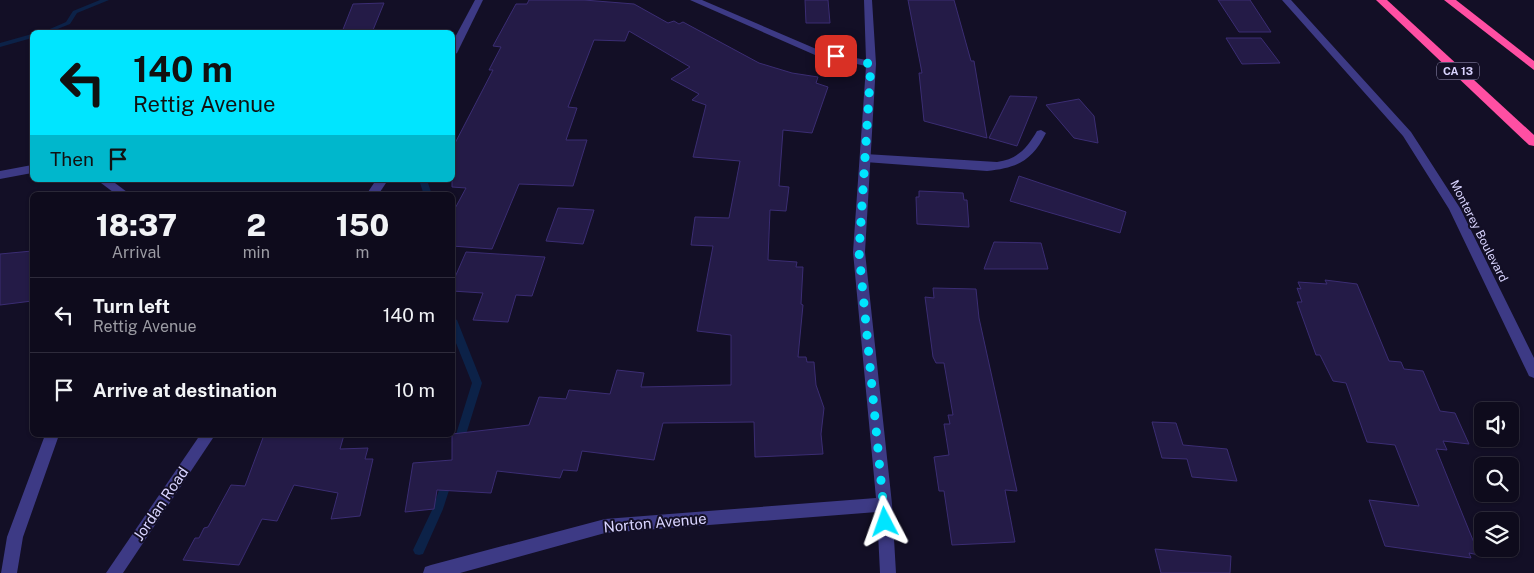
<!DOCTYPE html>
<style>
:root{--surface:#0e0b1c;--page:#171425;--text:#f1f3f6;--muted:#9b9ba3;--line:#2e2b3b}
body{margin:0;font-family:"Public Sans",sans-serif;background:var(--page);color:var(--text);height:100vh;display:flex;flex-direction:column;font-size:19px;white-space:nowrap}
*{box-sizing:border-box;margin:0}
p{font-size:16px;color:var(--muted)}
.icon{flex:none;width:28px;height:28px;fill:none;stroke:currentColor;stroke-width:2;stroke-linecap:round;stroke-linejoin:round}
.map{position:relative;flex:1;overflow:hidden}
.sheet{position:absolute;left:30px;top:192px;width:425px;height:245px;display:flex;flex-direction:column;background:var(--surface);border-radius:8px;box-shadow:0 1px 4px #0004,0 0 0 1px var(--line)}
.sheet>*{flex:none}
.guide{position:absolute;left:30px;top:30px;width:425px;height:152px;border-radius:8px;box-shadow:0 1px 4px #0004,0 0 0 1px var(--line);background:#00e5ff;color:#111;overflow:hidden}
.buttons{position:absolute;left:1474px;top:402px;display:grid;gap:10px}
.buttons a{display:grid;place-items:center;width:45px;height:45px;border-radius:8px;background:var(--surface);box-shadow:0 1px 4px #0004,0 0 0 1px var(--line);font-size:25px}
.pin{position:absolute;display:grid;place-items:center;width:42px;height:42px;color:#fff;margin:-21px;border-radius:10px;box-shadow:0 2px 8px #0006}
.me{position:absolute;width:55px;margin:-28px;rotate:356deg;stroke-linejoin:round;filter:drop-shadow(0 0 4px #0008)}
.turn{display:flex;align-items:center;gap:18px;height:105px;padding:0 20px;font-size:22px}
.turn .icon{width:65px;height:65px;stroke-width:2.5}
.turn b{display:block;font-size:35px;line-height:42px}
.then{display:flex;align-items:center;height:48px;padding:0 20px;background:#0003;gap:10px;font-size:19px}
.eta{display:flex;justify-content:space-evenly;align-items:center;height:85px;text-align:center}
.eta b{font-size:30px;font-weight:800;line-height:35px}
ul{padding:0;list-style:none}
li{display:flex;align-items:center;gap:15px;height:75px;padding:0 20px;border-top:1px solid var(--line)}
li div{flex:1}
li b{display:block;font-size:19px}
li em{font-style:normal}
.map>svg:first-child{display:block}
.lines{fill:none;stroke-linecap:round;stroke-linejoin:round}
.stream{fill:#0c2248;fill-rule:evenodd}
.building{fill:#241b47;stroke:#3b2d73}
.service{fill:#3d3a85;fill-rule:evenodd}
.minor{fill:#3d3a85;fill-rule:evenodd}
.tertiary{fill:#3d3a85;fill-rule:evenodd}
.motorway{fill:#ff4fa3;fill-rule:evenodd}
.route{stroke:#00e5ff;stroke-width:9;stroke-dasharray:0 16.2}
.labels{text-anchor:middle;stroke-width:4;stroke-linejoin:round;paint-order:stroke}
.shield{fill:#130f26;stroke:#9e99be;stroke-width:1}
.shield-label{font-size:11px;font-weight:bold;fill:#d9d4ff}
.street-label{font-size:12px;fill:#d9d4ff;stroke:#130f26}
.near-street-label{font-size:15px;fill:#d9d4ff;stroke:#130f26}
</style>
<div class="map">
<svg width="1534" height="573" viewBox="0 0 1534 573">
<rect width="100%" height="100%" fill="#130f26"/>
<g class="lines">
<!-- stream -->
<g class="stream">
<polygon points="100,0 109,0 77,13 70,24 50,32 43,32 66,22 73,11"/>
<polygon points="32,34 32,38 0,47 0,43"/>
<polygon points="419,180 427,180 432,195 424,195"/>
<polygon points="452,317 457,320 482,383 463,444 462,447 458,448 454,447 453,444 472,383 452,333"/>
<polygon points="447,476 451,478 452,481 443,509 423,554 419,555 415,554 413,550 433,508 443,478"/>
</g>
</g>
<!-- building -->
<g class="building">
<polygon points="529,0 584,0 634,4 668,23 674,21 679,24 683,22 759,63 792,73 818,77 816,83 828,87 812,133 783,130 779,186 789,187 786,211 770,210 768,260 797,262 796,267 803,267 801,304 803,305 798,357 806,357 807,362 814,362 816,385 824,408 821,434 823,454 755,457 754,422 663,423 654,460 582,451 577,471 563,470 560,478 497,471 491,493 437,490 434,509 405,512 413,463 452,460 452,434 529,425 539,397 566,399 569,390 610,394 617,370 644,373 641,387 731,385 731,335 697,331 713,246 691,245 695,217 729,218 740,161 693,157 706,105 692,100 699,94 671,79 690,67 629,31 625,41 594,40 568,107 577,108 566,140 587,140 573,186 519,184 492,249 452,246 452,214 466,188 452,187 452,149 493,70 489,70 501,47 493,46 516,4 527,4"/>
<polygon points="805,0 828,0 830,23 806,23"/>
<polygon points="908,0 954,0 971,61 974,61 987,138 924,121 919,73 922,73"/>
<polygon points="1218,0 1250,0 1271,32 1239,32"/>
<polygon points="384,3 373,30 342,32 353,4"/>
<polygon points="1226,38 1261,38 1280,63 1242,64"/>
<polygon points="1010,96 1037,97 1017,146 989,138"/>
<polygon points="1079,99 1094,116 1098,143 1074,138 1046,105"/>
<polygon points="1019,176 1126,212 1120,233 1010,201"/>
<polygon points="919,191 963,193 964,200 967,200 969,227 917,224 916,197 919,197"/>
<polygon points="558,208 594,210 583,244 546,241"/>
<polygon points="994,242 1041,243 1048,269 984,269"/>
<polygon points="32,251 32,301 0,305 0,254"/>
<polygon points="466,252 545,257 532,296 516,295 508,322 473,320 483,293 452,291 452,284"/>
<polygon points="1325,280 1357,284 1389,361 1401,362 1404,369 1423,371 1440,411 1455,413 1469,444 1443,441 1447,450 1436,449 1479,555 1469,553 1471,558 1385,546 1369,500 1419,506 1395,445 1367,442 1346,383 1333,381 1320,355 1316,355 1297,302 1302,302 1297,288 1301,289 1298,282 1327,284"/>
<polygon points="933,288 976,289 979,318 1017,491 1005,490 1015,542 952,545 944,491 939,491 934,457 949,455 944,424 950,424 948,415 953,415 944,363 936,363 933,357 925,297 934,298"/>
<polygon points="1152,422 1176,423 1183,445 1227,449 1237,481 1192,477 1187,459 1162,458"/>
<polygon points="264,435 344,435 340,449 368,448 365,459 373,459 360,516 331,519 338,493 294,485 277,521 262,519 239,565 183,560 195,538 199,538 204,528 208,527 231,485 245,486"/>
<polygon points="1155,549 1231,556 1230,573 1161,573"/>
</g>
<g class="lines">
<!-- service -->
<path class="service" d="M1041 130 1046 133C1032 161 1017 168 987 171L865 162 860 158 865 154 997 162C1018 159 1027 148 1037 131Z"/>
<!-- minor -->
<g class="minor">
<polygon points="475,0 483,0 457,53 452,56 452,43"/>
<polygon points="690,0 702,0 821,51 866,60 864,0 872,0 876,64 865,252 892,504 896,573 880,573 877,512 605,533 460,573 423,573 425,567 431,565 605,519 876,498 853,252 866,66 815,55"/>
<polygon points="32,165 32,173 0,179 0,171"/>
<polygon points="97,180 111,180 131,195 117,195"/>
<polygon points="376,180 388,180 378,195 366,195"/>
<polygon points="45,435 59,435 23,537 17,573 1,573 7,537"/>
<polygon points="200,435 215,435 123,573 106,573"/>
</g>
<!-- tertiary -->
<polygon class="tertiary" points="1282,0 1291,0 1411,132 1460,208 1534,358 1534,378 1529,376 1449,209 1403,136"/>
<!-- motorway -->
<g class="motorway">
<polygon points="1376,0 1387,0 1534,135 1534,146 1529,145"/>
<polygon points="1444,0 1456,0 1534,61 1534,70"/>
</g>
</g>
<g class="lines">
<!-- route -->
<polyline class="route" points="836,56 871,64 859,252 885,522"/>
</g>
<g class="labels">
<!-- shield labels -->
<rect class="shield" x="1437" y="62.5" width="42" height="17" rx="4"/>
<g class="shield-label">
<text x="1458" y="75">CA 13</text>
</g>
<!-- street labels -->
<g class="street-label">
<text transform="translate(1479 231) rotate(63)" y="4">Monterey Boulevard</text>
</g>
<!-- near-street labels -->
<g class="near-street-label">
<text transform="translate(161 504) rotate(-56)" y="5">Jordan Road</text>
<text transform="translate(655 523) rotate(-5)" y="5">Norton Avenue</text>
</g>
</g>
</svg>
<div class="buttons">
<a><svg class="icon" aria-label="sound" viewBox="0 0 24 24"><path d="M4 9h4l5-4v14l-5-4H4zM17 9q2 3 0 6"/></svg></a>
<a><svg class="icon" aria-label="search" viewBox="0 0 24 24"><circle cx="10" cy="10" r="6"/><path d="M15 15l6 6"/></svg></a>
<a><svg class="icon" aria-label="layers" viewBox="0 0 24 24"><path d="M12 4l9 5-9 5-9-5zM3 14l9 5 9-5"/></svg></a>
</div>
<div class="pin" style="left:836px;top:56px;background:#d93025"><svg class="icon" aria-label="arrive" viewBox="0 0 24 24"><path d="M6 21V4h12l-3 4 3 4H6"/></svg></div>
<svg class="me" style="left:885px;top:522px" viewBox="-20 -20 40 40"><path d="M0-17L14 15 0 8-14 15z" fill="#00e5ff" stroke="#fff" stroke-width="4"/></svg>
<div class="guide">
<div class="turn"><svg class="icon" aria-label="left" viewBox="0 0 24 24"><path d="M17 20v-9H6M10 6l-5 5 5 5"/></svg><div><b>140 m</b>Rettig Avenue</div></div>
<div class="then">Then<svg class="icon" aria-label="arrive" viewBox="0 0 24 24"><path d="M6 21V4h12l-3 4 3 4H6"/></svg></div>
</div>
<section class="sheet">
<div class="eta">
<div><b>18:37</b><p>Arrival</p></div>
<div><b>2</b><p>min</p></div>
<div><b>150</b><p>m</p></div>
</div>
<ul>
<li><svg class="icon" aria-label="left" viewBox="0 0 24 24"><path d="M17 20v-9H6M10 6l-5 5 5 5"/></svg><div><b>Turn left</b><p>Rettig Avenue</p></div><em>140 m</em></li>
<li><svg class="icon" aria-label="arrive" viewBox="0 0 24 24"><path d="M6 21V4h12l-3 4 3 4H6"/></svg><div><b>Arrive at destination</b></div><em>10 m</em></li>
</ul>
</section>
</div>
